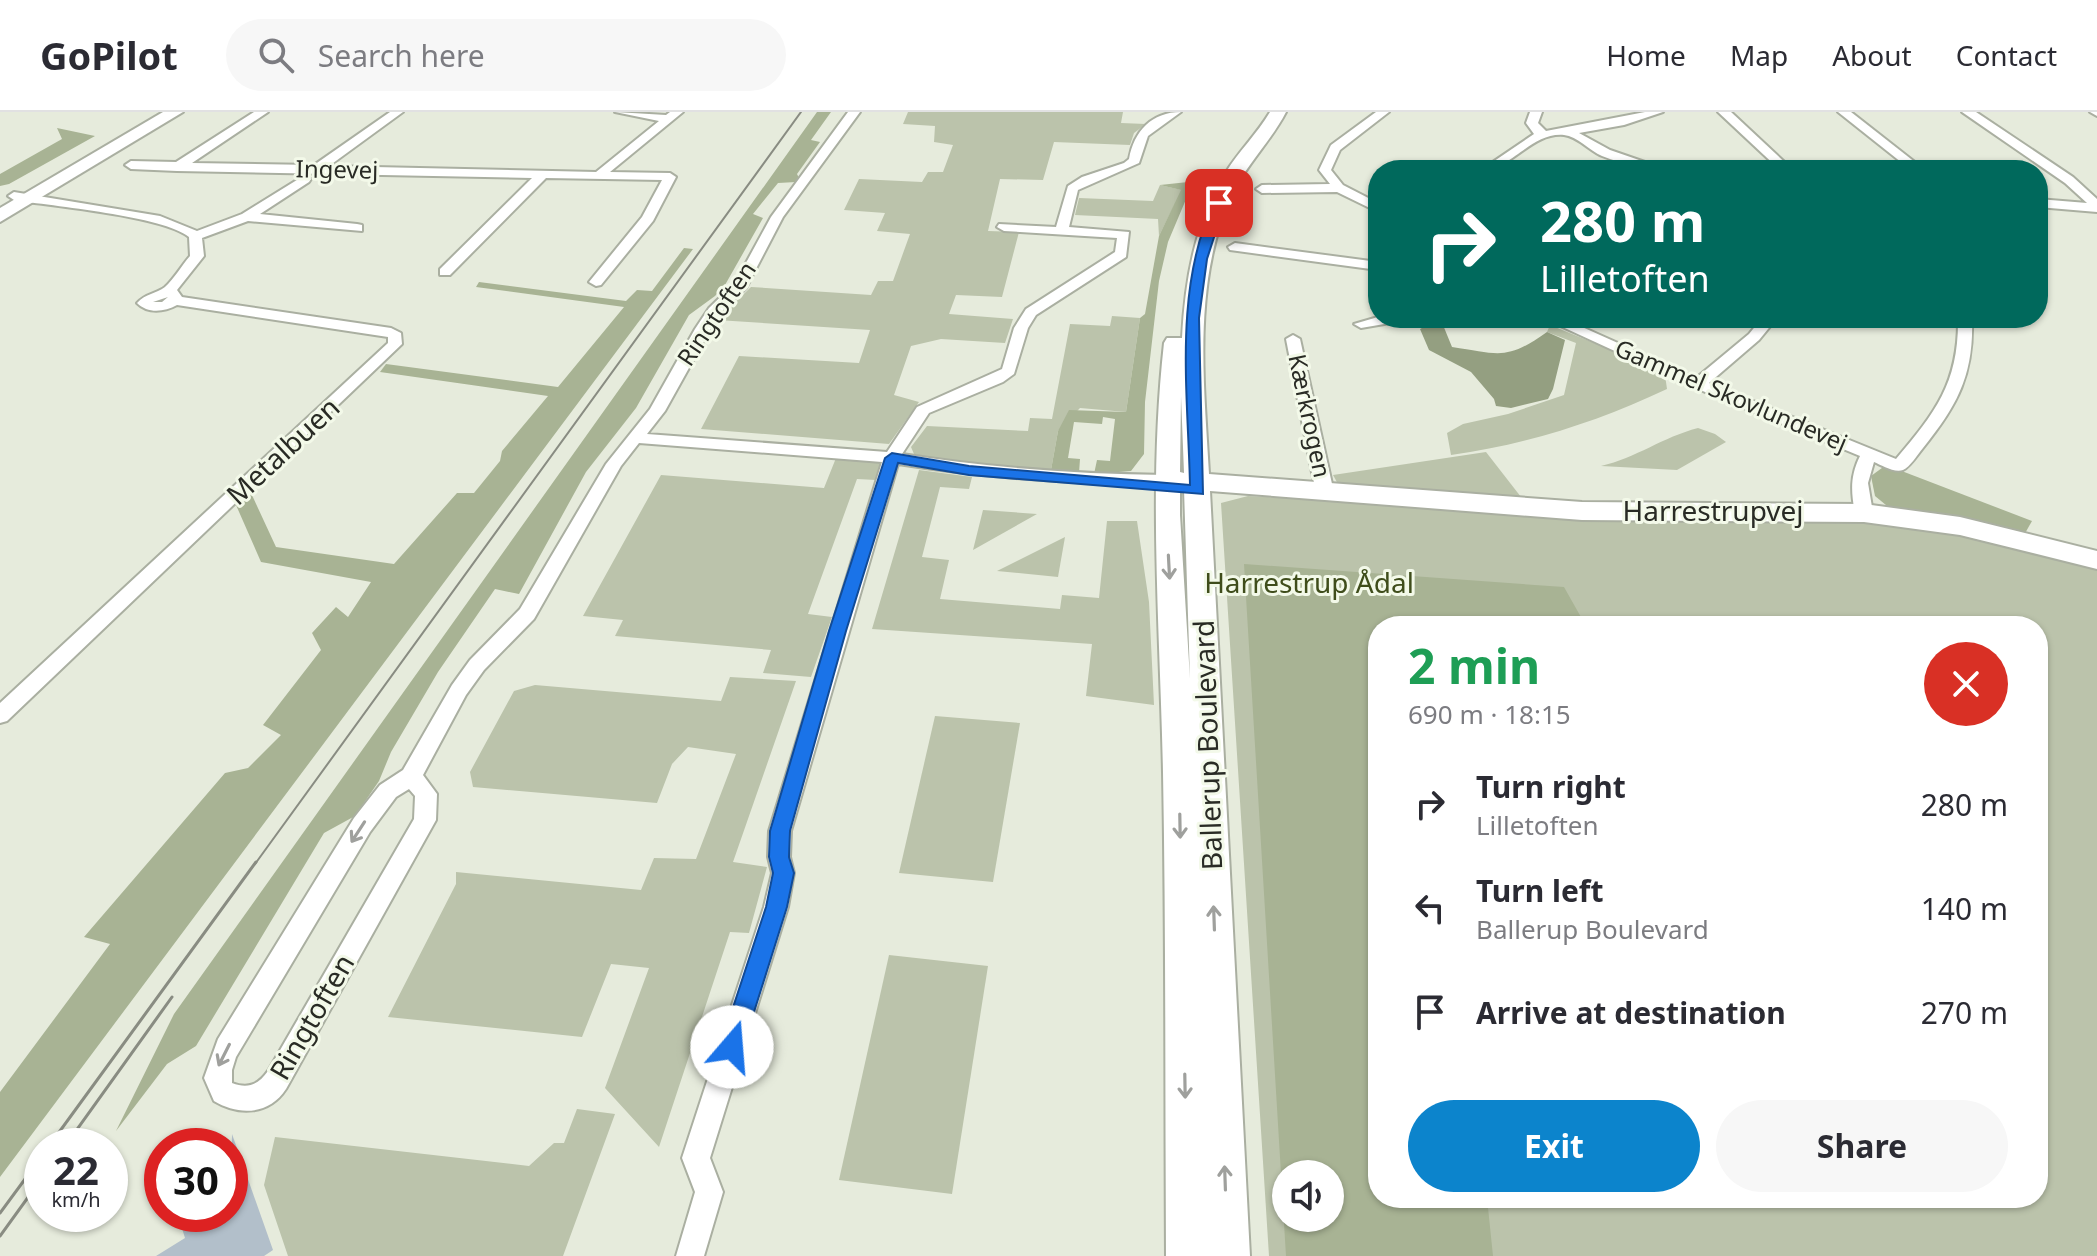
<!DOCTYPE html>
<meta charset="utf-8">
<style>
:root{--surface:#fff;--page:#f7f7f7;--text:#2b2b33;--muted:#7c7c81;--line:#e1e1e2;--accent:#0c84cc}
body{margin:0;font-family:"Noto Sans",sans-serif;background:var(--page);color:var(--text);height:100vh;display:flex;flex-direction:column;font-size:30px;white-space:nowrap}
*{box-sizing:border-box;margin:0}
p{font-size:26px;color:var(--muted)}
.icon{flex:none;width:44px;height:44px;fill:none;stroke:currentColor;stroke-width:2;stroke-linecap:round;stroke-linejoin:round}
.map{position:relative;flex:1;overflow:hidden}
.side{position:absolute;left:1368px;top:504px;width:680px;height:592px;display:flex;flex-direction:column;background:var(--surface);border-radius:32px;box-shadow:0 2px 6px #0004}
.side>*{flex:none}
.guide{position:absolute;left:1368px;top:48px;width:680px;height:168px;border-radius:32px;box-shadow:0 2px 6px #0004;background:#00695c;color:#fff;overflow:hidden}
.buttons{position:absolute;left:1272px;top:1048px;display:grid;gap:16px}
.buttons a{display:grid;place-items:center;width:72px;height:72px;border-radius:50%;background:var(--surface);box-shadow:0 2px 6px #0004;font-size:40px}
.speed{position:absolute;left:24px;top:1016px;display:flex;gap:16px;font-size:40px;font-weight:700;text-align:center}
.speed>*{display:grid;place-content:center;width:104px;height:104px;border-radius:50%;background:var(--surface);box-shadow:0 2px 6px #0004;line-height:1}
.speed small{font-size:20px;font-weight:400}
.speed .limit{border:12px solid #d22;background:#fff;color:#111}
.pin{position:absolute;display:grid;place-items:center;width:68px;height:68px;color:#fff;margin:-34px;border-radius:16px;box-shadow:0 4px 12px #0006}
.me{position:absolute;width:88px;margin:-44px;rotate:18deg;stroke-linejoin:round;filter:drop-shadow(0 0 6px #0008)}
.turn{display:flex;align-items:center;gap:28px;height:168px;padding:0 40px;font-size:36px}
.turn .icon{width:104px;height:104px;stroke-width:2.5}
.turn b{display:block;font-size:56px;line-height:68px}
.round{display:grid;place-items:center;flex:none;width:84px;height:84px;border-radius:42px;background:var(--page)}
.head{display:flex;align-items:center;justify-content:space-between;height:136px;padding:0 40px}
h1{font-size:48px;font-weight:700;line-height:60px;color:#1e9e55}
.action{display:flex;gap:16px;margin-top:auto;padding:16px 40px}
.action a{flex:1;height:92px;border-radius:48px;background:var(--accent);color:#fff;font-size:32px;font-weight:700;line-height:92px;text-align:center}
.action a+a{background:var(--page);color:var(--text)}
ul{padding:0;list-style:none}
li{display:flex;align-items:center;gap:24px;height:104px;padding:0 40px}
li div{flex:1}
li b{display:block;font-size:30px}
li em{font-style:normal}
header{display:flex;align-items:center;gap:48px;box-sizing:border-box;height:112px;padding:0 40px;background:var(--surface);border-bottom:2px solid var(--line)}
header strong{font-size:38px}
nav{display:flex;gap:44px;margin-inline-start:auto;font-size:28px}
.search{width:560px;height:72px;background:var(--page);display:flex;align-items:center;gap:20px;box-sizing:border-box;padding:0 28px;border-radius:44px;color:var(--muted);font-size:30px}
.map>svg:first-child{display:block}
.green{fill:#bbc3ab;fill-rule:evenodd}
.forest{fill:#a8b394;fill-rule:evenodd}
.water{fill:#949f81}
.building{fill:#b2bfca}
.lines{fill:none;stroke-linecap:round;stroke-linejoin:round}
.street-casing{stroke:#aaafa1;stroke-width:4}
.secondary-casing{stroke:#aaafa1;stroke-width:4}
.street{fill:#fff;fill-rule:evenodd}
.secondary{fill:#fff;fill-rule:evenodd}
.tram-far1{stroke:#898c82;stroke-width:2}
.tram{stroke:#898c82;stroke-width:3}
.oneway{stroke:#9fa09d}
.route{fill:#1a73e8;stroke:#114b97;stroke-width:2}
.labels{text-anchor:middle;stroke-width:6;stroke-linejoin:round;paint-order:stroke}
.far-street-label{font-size:24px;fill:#292b25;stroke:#f3f9e9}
.street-label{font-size:28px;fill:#292b25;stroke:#f3f9e9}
.park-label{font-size:28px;fill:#3f4d1b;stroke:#f3f9e9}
</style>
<header>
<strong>GoPilot</strong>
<div class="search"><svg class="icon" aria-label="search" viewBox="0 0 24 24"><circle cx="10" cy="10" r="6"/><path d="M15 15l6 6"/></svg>Search here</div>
<nav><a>Home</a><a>Map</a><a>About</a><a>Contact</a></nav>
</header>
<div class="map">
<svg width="2097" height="1144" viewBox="0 0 2097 1144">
<rect width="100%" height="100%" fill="#e6ebdc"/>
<!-- green -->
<g class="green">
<polygon points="908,0 1123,0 1121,11 1146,12 1134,21 1130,33 1054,30 1043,68 1000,67 988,119 1019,120 1002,185 956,183 949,202 1013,207 1005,231 941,227 911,234 894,283 919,290 889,332 701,317 739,244 859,251 870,218 717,208 751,175 871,183 878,169 893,169 910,122 877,119 885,101 844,98 859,67 922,70 928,60 943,60 953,33 934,30 935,14 903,12"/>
<polygon points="1160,73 1182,78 1159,124 1158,107 1075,103 1079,86 1153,89"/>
<polygon points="1112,204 1140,206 1126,300 1080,296 1058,319 1051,358 948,351 914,342 911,335 927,314 1028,319 1030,306 1052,307 1070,212 1110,214"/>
<path d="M1550 213 1643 251 1665 263 1667 277C1597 310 1528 332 1451 343L1447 321 1463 312 1508 302 1564 283 1576 231 1547 220Z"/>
<path d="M1698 316 1715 322 1726 330 1677 358 1601 354C1636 346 1663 325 1698 316Z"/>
<polygon points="1486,340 1521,385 1421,381 1338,372 1333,363"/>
<polygon points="836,346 882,350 876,368 857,367 808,502 832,505 811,565 763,561 771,538 615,524 623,508 583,504 661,363 824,376"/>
<polygon points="919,358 972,365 969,377 940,375 922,445 949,448 940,487 1060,497 1062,483 1099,486 1107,409 1137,409 1149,490 1154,593 1086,584 1092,532 872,517"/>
<path d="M1248 384 1643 405H1836L1961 419 2097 455V1144H1269L1221 391ZM1378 514H2038V1086H1378ZM1286 1062H1330V1106H1286Z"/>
<polygon points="983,398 1037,402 973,438"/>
<polygon points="1065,425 1058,465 997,459"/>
<polygon points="730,565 796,569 733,750 767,755 749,821 730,820 659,1035 605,976 649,856 611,852 582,925 388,905 456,772 456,760 641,778 654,746 696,747 736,642 688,635 672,652 657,691 473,675 470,660 514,579 535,573 721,589"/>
<polygon points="935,604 1020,611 993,770 899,761"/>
<polygon points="889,843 988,854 952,1082 839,1068"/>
<polygon points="577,997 615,1002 563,1144 288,1144 264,1073 275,1025 529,1054 554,1031 564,1031"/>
</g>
<!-- forest -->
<g class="forest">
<polygon points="817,0 831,0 811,28 820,30 797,62 799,66 796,70 778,71 753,102 763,106 725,173 715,184 689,203 636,296 586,360 519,482 495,477 438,560 391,640 379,669 355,704 324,721 196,934 167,952 116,1019 174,902"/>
<polygon points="57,16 95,24 9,72 0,74 0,62 62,27"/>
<polygon points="1188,70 1192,73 1168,130 1159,169 1145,290 1144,342 1131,359 1094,362 1097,348 1110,349 1115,307 1103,305 1102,312 1074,310 1068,346 1080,347 1079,361 1051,358 1058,319 1069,298 1126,300 1140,206 1145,202 1159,124 1181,78 1160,73"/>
<polygon points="684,136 693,137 0,1065 0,980 110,832 84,825 225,661 248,656 281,623 263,613 321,538 312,521 336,495 348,505 371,470 261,450 236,393 251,381 276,435 394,452 457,381 474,381 500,349 502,339 548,284 380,260 386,252 558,275 624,195 476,175 479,170 626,189 637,178 652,179"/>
<polygon points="1886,353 2032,409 2024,423 1892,398 1875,384 1871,364"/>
<path d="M1244 452 1564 475 1586 514H1378V1086H1487L1493 1144H1286ZM1330 1062V1106H1286V1062Z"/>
</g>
<!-- water -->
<path class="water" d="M1433 210 1443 213 1452 235C1500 242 1506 249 1547 220L1565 228 1553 277 1548 287 1511 296 1496 294 1494 287 1471 260 1429 238 1420 217Z"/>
<!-- building -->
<polygon class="building" points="232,1022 273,1138 264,1144 156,1144 185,1126 180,1110 193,1102 230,1102"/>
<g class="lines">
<!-- street casing -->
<g class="street-casing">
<g id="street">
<polygon points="254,0 268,0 192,51 314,53 390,0 403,0 329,54 596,60 659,9 615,0 666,3 670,0 683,0 610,60 670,61 676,65 653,109 601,173 596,174 589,170 642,105 662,68 546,66 450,163 440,163 440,157 532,66 177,59 131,57 125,53 131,49 176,50"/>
<path d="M848 0H860L783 105 746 176 719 202 665 299 647 322 887 340 917 295 1002 257 1014 216 1026 197 1115 140 1117 126 1004 119 997 115 999 112 1056 115 1068 74 1082 65 1124 51 1129 47C1134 19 1152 0 1181 0L1148 24 1139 51 1078 78 1069 115 1129 120 1126 145 1036 203 1028 216 1014 262 1003 270 929 301 902 342C990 356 1077 362 1166 363L1174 368 1166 373C1076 372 987 366 898 352L791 719 790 745 794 761 788 795 710 1046 723 1080 704 1144H676L695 1080 682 1046 764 795 772 761 768 745 769 719 882 350 639 331 621 354 534 507 484 558 466 583 423 663 437 682 436 708 286 977C269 1003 239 1004 214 989L204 966 218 927 354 706 380 673 403 658 452 573 470 548 520 497 606 352 650 297 695 217 709 196 735 171 771 105ZM409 677 415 684 414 707 268 959C258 973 248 977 232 971V958L236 945 370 720 396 685Z"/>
<polygon points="1376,0 1389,0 1340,38 1331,58 1343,73 1378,91 1378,100 1337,80 1262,81 1256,77 1262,73 1330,72 1319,58 1331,33"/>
<path d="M1530 0H1542L1538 11 1546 19 1645 0H1663L1624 13 1579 21 1610 38 1668 58C1646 58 1623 52 1602 44 1590 39 1577 24 1564 23 1531 20 1512 58 1481 58L1534 22 1526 11Z"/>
<polygon points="1718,0 1731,0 1793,58 1780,58"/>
<polygon points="1838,0 1851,0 1925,58 1911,58"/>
<polygon points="1962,0 1976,0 2073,65 2097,87 2097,100 2038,95 2038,87 2087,91 2065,71"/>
<polygon points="2090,0 2097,0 2097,4"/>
<path d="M305 63 311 67 309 70 260 102 357 112 362 113V119L248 109 202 126 204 144 177 178 182 185 391 216 401 221 402 232 7 609 0 611V591L388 231V225L177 193C164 200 148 202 137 191 146 181 156 182 165 175 174 167 182 153 190 144L189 125C164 104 51 94 14 88L8 84 14 80 160 104 197 119 242 102ZM168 185 162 190H153Z"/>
<polygon points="1235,131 1378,150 1378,158 1230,138 1228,135"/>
<polygon points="1378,205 1403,206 1396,210 1361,216 1354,212"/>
<path d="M1543 206H1562L1696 266 1749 222 1762 206H1777L1759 228 1709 271 1896 347C1936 300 1959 270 1958 206H1972C1974 262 1958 293 1923 336 1918 342 1910 355 1903 358 1894 361 1881 353 1874 350L1868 371 1873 401 1864 407 1855 401C1851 380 1850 364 1860 344L1693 275Z"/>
<polygon points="1293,223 1300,227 1334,381 1325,387 1316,381 1286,227"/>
</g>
</g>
<!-- secondary casing -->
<g class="secondary-casing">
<g id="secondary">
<polygon points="163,0 183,0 0,110 0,96"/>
<path d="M1270 0H1286C1271 29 1247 52 1232 82 1192 170 1204 270 1209 362L1582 390 1864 392 1960 405 2097 439V457L1960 423 1864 410 1582 408 1210 379 1250 1144H1166C1165 983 1166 821 1163 660 1160 516 1148 374 1164 231L1167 226H1182C1185 168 1195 110 1226 60 1239 39 1257 22 1270 0ZM1181 284 1184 361 1180 360ZM1180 376 1184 377 1190 567 1180 403Z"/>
</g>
</g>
<!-- street -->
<use href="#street" class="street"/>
<!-- secondary -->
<use href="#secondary" class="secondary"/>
<!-- tram-far1 -->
<polyline class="tram-far1" points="255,752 801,0"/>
<!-- tram -->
<g class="tram">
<polyline points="49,1034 256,750"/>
<polyline points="65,1034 172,885"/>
<polyline points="0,1101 42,1044"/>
<polyline points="0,1124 42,1066"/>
</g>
</g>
<!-- one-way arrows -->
<defs><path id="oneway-shaft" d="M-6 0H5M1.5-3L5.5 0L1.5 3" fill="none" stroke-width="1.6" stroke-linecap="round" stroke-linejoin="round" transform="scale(2)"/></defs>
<g class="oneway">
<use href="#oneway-shaft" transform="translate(1169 455) rotate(87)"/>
<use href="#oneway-shaft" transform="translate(1180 714) rotate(89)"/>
<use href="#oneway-shaft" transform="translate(358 720) rotate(123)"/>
<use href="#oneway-shaft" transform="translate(1214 806) rotate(-92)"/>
<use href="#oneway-shaft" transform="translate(224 943) rotate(117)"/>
<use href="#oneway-shaft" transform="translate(1185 974) rotate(89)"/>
<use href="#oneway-shaft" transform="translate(1225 1066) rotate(-92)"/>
</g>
<!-- route -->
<path class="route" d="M1215 88 1225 91 1207 147 1199 206 1203 382 969 363 898 351 846 519 790 719 789 745 794 761 787 795 743 935 740 943 732 946 724 943 720 935 766 795 773 761 769 745 770 719 829 519 885 346 892 341 969 354 1190 373C1188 280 1173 175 1215 88Z"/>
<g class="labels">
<!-- far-street labels -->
<g class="far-street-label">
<text transform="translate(337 58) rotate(1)" y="8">Ingevej</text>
<text transform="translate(717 202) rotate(-56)" y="8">Ringtoften</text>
<text transform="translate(1731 284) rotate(23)" y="8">Gammel Skovlundevej</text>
<text transform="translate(1309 304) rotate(78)" y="8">Kærkrogen</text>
</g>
<!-- street labels -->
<g class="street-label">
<text transform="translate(283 339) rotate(-43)" y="10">Metalbuen</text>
<text x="1713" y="409">Harrestrupvej</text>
<text transform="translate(1208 633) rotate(-92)" y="10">Ballerup Boulevard</text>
<text transform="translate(312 905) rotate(-60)" y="10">Ringtoften</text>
</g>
<!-- park labels -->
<g class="park-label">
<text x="1309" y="481">Harrestrup Ådal</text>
</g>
</g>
</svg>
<div class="buttons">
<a><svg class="icon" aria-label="sound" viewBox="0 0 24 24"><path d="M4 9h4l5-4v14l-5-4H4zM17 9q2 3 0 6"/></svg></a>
</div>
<div class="speed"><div>22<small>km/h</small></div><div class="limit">30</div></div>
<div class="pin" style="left:1219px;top:91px;background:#d93025"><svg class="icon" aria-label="arrive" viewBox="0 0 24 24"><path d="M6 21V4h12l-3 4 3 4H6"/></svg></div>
<svg class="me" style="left:732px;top:935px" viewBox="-20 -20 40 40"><circle r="19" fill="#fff"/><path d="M0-13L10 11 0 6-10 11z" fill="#1a73e8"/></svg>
<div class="guide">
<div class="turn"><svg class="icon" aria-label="right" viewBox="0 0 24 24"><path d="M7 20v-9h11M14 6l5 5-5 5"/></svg><div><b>280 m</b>Lilletoften</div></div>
</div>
<section class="side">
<div class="head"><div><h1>2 min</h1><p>690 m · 18:15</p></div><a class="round" style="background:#d93025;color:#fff"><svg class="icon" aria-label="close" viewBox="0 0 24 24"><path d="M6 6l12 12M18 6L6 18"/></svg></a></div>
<ul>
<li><svg class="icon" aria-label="right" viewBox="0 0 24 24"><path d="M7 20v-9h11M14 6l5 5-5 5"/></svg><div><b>Turn right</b><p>Lilletoften</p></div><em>280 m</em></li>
<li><svg class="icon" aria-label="left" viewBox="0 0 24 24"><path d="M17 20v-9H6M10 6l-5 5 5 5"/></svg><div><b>Turn left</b><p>Ballerup Boulevard</p></div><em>140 m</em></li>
<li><svg class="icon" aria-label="arrive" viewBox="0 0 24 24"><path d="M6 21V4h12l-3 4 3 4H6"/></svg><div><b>Arrive at destination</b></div><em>270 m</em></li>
</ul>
<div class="action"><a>Exit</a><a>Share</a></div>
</section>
</div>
